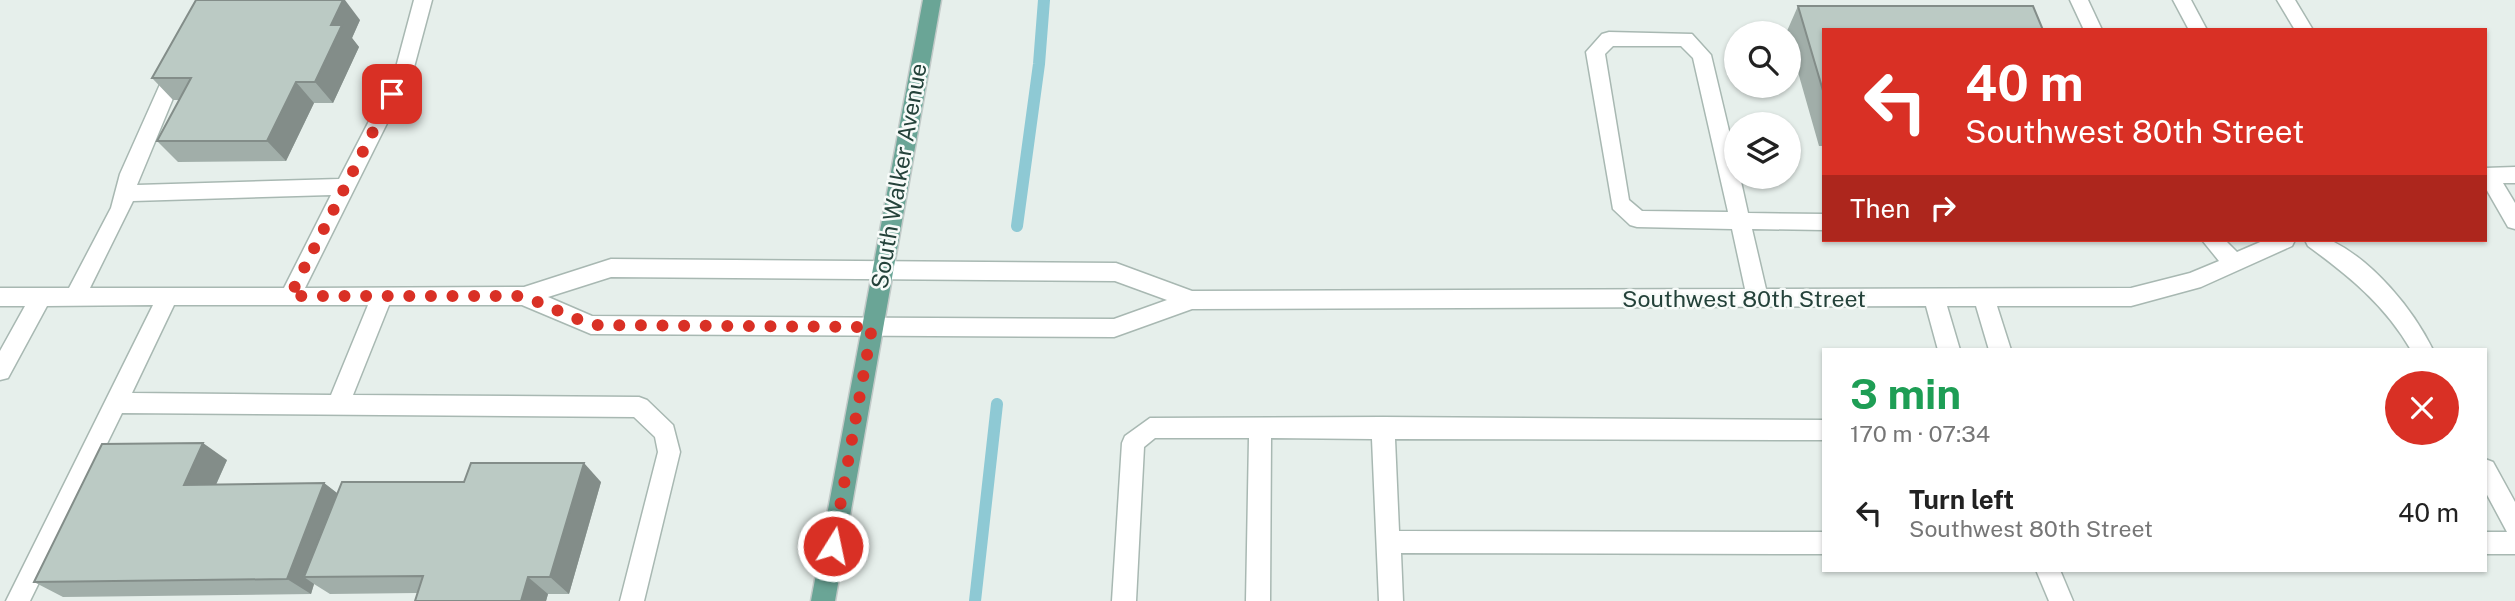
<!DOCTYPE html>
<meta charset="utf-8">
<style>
:root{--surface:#fff;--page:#f2f2f2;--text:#222;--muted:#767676}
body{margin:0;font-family:"Public Sans",sans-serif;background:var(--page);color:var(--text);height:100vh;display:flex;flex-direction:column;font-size:26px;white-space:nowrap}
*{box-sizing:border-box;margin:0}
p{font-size:23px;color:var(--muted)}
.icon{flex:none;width:38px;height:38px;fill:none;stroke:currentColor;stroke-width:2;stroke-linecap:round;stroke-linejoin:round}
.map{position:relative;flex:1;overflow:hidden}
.side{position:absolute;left:1822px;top:348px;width:665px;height:224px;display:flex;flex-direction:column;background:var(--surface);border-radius:0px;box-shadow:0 2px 5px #0004}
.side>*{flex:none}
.banner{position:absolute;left:1822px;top:28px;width:665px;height:214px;border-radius:0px;box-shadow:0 2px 5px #0004;background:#d93025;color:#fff;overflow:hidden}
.fabs{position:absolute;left:1724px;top:21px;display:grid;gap:14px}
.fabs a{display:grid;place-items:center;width:77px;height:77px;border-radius:50%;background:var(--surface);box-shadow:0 2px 5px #0004;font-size:35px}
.pin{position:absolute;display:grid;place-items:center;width:60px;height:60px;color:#fff;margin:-30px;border-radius:14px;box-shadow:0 4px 10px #0006}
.me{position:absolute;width:77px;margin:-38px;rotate:10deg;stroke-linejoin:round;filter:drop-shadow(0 0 5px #0008)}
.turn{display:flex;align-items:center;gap:24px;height:147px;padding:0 28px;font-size:32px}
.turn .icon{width:91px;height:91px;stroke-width:2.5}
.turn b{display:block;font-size:49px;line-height:60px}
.then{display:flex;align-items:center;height:66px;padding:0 28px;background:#0003;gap:14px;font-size:26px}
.round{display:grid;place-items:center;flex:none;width:74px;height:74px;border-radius:37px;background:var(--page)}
.headline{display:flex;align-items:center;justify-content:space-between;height:119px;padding:0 28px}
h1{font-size:42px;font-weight:700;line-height:52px;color:#1e9e55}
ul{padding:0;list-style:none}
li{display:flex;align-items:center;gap:21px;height:91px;padding:0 28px}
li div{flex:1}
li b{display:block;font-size:26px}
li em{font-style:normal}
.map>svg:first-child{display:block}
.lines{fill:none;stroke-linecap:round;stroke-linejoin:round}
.stream{stroke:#8ec9d4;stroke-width:12}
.minor-casing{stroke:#a8b8b2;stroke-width:3}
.major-casing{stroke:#c2cac8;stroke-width:3}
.minor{fill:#fff;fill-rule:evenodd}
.major{fill:#6aa596;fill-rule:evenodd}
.wall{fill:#a1aea9}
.shaded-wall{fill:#838d89}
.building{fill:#bbcac4;stroke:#838d89;stroke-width:2}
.route{stroke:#d93025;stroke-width:12;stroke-dasharray:0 21.6}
.labels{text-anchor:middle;stroke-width:5;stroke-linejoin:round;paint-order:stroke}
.street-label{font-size:23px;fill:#24423a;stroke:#f7fbf9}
</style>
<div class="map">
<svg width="2515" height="601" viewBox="0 0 2515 601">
<rect width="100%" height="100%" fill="#e6efeb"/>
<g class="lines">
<!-- stream -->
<g class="stream">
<polyline points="1017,226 1039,64 1044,0"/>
<polyline points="975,601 997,404"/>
</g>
<!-- minor casing -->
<g class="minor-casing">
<g id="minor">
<path d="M414 0H432L413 71 305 288 524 287 611 259 1116 263 1192 291 1745 289 1732 229 1637 227 1630 225 1613 209 1586 52 1602 34 1609 32 1692 34 1711 55 1736 160V177H1740L1748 213 1824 214V230L1752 229 1766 289 2131 288 2190 273 2219 261 2202 240H2225L2237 252 2265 240H2295L2292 246 2201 287 2131 306H1997L2011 350H1989L1976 306H1947L1960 350H1938L1926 306 1192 309 1114 337 591 334 522 305H389L353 395 639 397 647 400 673 425 680 452 644 601H620L658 452 655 437 634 417 122 413 30 601H6L153 305 47 306 8 378 0 380V351L25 306H0V288H69L111 208 120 174 170 62H184L186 67 137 185 339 179 395 71ZM1613 46H1681L1693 58 1728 212 1642 211 1629 200 1605 54ZM331 195 284 288H90L133 201ZM611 277 1115 281 1167 300 1114 319 592 316 548 297ZM174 305H368L331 395 132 393Z"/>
<polygon points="2070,0 2088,0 2102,30 2084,30"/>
<polygon points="2173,0 2191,0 2207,30 2189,30"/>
<polygon points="2277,0 2295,0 2313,30 2295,30"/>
<polygon points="2515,167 2515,183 2503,183 2515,203 2515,229 2508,227 2485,187 2485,168"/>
<path d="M2305 240C2313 240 2325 238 2332 241 2373 261 2413 309 2433 350H2411C2385 305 2349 276 2308 246Z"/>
<polygon points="1383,417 1824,420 1824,440 1395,439 1399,531 1824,532 1824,554 1401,553 1403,601 1379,601 1372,439 1271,438 1270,601 1246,601 1249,438 1155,438 1144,447 1136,601 1112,601 1122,443 1125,436 1150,418"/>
<polygon points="2485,459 2493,462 2515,502 2515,554 2485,554 2485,532 2507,532 2485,491"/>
<polygon points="2036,570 2060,570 2073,601 2049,601"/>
</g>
</g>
<!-- major casing -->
<g class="major-casing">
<polygon id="major" points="923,0 941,0 835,601 811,601"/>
</g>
<!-- minor -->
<use href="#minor" class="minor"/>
<!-- major -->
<use href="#major" class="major"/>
</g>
<!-- wall -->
<g class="wall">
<polygon points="1798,6 1824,30 1824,146 1819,146 1788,37 1788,33 1787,33 1787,31"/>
<polygon points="360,20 352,38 359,47 333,103 314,103 286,161 178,162 157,141 179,100 173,100 152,78"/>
<polygon points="227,460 216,485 324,483 337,493 601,482 569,594 548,594 546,601 415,601 417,593 330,594 314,584 311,594 63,597 34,582"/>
</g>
<!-- shaded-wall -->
<g class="shaded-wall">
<polygon points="343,0 345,0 360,20 352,38 359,47 333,103 315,82 331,25"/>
<polygon points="296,82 314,103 286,161 267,141"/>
<polygon points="203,443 227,460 208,502 184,485"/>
<polygon points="584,463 601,482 569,594 550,577"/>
<polygon points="324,483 346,500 304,577 314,584 311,594 287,579"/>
<polygon points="528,577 548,594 546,601 521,601"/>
</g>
<!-- building -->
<g class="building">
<polygon points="196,0 343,0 331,25 342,25 315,82 296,82 267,141 157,141 191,78 152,78"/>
<polygon points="1798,6 2033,6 2043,30 1824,30 1824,94"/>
<polygon points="203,443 184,485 324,483 287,579 34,582 102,444"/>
<polygon points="471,463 584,463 550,577 528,577 521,601 415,601 423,576 304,577 342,482 464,482"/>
</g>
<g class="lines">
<!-- route -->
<polyline class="route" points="392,94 290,296 524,296 591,325 872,327 833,546"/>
</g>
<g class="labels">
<!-- street labels -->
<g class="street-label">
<text transform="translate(899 176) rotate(-80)" y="8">South Walker Avenue</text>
<text x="1744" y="307">Southwest 80th Street</text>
</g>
</g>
</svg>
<div class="fabs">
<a><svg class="icon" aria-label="search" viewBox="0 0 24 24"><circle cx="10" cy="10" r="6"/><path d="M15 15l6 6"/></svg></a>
<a><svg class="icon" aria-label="layers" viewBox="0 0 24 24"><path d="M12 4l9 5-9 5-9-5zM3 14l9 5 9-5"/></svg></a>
</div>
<div class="pin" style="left:392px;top:94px;background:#d93025"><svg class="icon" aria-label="arrive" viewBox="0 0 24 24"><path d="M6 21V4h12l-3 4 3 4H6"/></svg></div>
<svg class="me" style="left:833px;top:546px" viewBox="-20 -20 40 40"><circle r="17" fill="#d93025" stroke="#fff" stroke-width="3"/><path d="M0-11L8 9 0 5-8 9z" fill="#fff"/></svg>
<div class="banner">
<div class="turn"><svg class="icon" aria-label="left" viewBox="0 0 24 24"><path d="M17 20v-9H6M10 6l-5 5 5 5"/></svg><div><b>40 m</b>Southwest 80th Street</div></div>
<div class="then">Then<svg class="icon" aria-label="right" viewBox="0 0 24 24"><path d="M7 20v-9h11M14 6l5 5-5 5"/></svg></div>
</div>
<section class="side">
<div class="headline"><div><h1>3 min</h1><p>170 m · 07:34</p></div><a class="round" style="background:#d93025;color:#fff"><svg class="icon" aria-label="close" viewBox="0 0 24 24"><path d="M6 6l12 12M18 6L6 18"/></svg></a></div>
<ul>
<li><svg class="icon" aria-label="left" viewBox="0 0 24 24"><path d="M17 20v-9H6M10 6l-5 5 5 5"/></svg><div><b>Turn left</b><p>Southwest 80th Street</p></div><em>40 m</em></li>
</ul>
</section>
</div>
